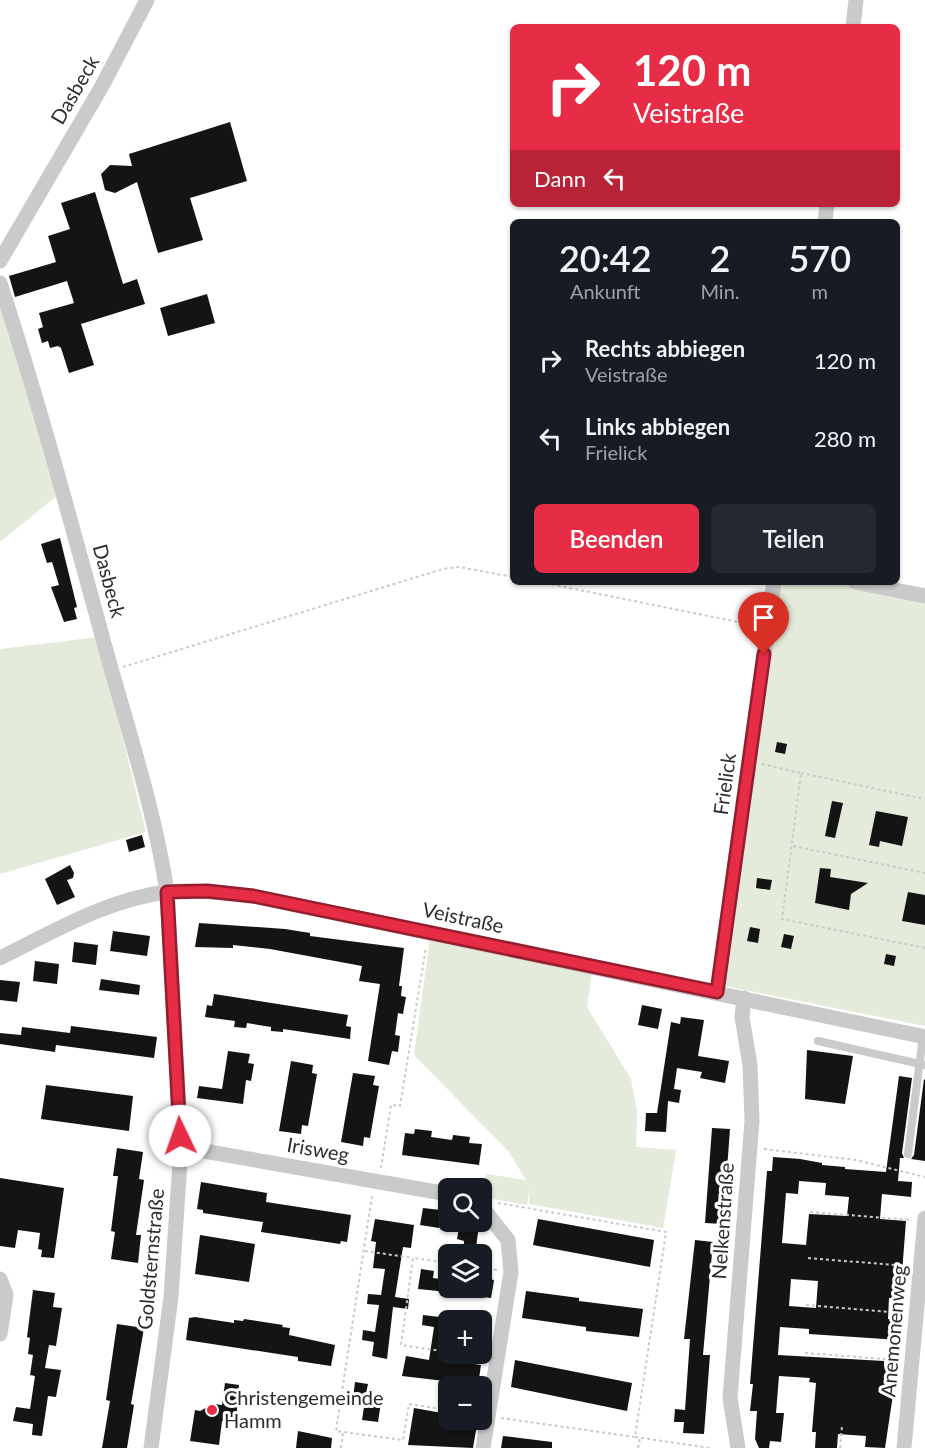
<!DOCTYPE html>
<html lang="de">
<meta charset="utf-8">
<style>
:root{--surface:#171b24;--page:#242831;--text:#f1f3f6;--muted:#9ea1a6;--accent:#e72c45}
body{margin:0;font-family:Lato,sans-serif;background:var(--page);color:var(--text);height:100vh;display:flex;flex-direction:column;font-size:22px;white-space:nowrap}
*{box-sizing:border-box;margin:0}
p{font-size:20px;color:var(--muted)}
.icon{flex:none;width:33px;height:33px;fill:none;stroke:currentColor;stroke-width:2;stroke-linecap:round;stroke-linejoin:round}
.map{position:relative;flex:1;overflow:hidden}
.details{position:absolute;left:510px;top:219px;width:390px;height:366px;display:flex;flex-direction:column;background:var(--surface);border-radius:9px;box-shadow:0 2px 4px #0004}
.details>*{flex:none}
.hud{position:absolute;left:510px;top:24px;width:390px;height:183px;border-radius:9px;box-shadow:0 2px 4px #0004;background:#e72c45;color:#fff;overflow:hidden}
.buttons{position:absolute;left:438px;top:1178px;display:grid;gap:12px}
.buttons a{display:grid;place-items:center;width:54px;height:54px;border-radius:9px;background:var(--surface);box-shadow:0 2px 4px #0004;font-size:30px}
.pin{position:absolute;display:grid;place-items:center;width:51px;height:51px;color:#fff;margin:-62px -26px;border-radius:50% 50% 50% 0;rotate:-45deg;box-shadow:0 0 6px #0007}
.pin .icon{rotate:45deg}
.me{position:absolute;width:66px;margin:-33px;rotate:357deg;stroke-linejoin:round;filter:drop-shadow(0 0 4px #0008)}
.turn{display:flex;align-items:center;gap:21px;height:126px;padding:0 24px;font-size:27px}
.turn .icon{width:78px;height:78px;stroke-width:2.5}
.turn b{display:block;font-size:42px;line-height:51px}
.then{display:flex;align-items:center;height:57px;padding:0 24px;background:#0003;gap:12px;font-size:22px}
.eta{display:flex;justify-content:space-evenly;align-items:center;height:102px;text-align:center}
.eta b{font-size:36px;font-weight:600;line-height:42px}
.cta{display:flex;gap:12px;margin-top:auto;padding:12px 24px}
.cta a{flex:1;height:69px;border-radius:9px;background:var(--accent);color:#fff;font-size:24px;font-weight:600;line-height:69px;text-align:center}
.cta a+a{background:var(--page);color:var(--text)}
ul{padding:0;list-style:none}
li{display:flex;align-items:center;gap:18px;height:78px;padding:0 24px}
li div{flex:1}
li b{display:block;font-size:22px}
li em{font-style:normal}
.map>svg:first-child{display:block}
.green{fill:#e4ebda}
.building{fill:#141414;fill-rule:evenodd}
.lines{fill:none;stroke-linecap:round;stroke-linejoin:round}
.path{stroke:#cacaca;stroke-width:2;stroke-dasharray:3 3;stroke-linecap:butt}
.lane{stroke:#cacaca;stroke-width:8}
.street{stroke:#cacaca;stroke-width:15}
.route-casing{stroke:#961d2d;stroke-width:15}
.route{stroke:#e72c45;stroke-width:10}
.poi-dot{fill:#e72c45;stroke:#fff;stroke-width:2}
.labels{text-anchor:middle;stroke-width:6;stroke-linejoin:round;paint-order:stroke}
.street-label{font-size:20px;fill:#2d2d2d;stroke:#fff}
.poi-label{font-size:20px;fill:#2d2d2d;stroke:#fff;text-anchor:start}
</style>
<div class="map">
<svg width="925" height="1448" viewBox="0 0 925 1448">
<rect width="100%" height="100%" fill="#fff"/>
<!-- green -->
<g class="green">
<polygon points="0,296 58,495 0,542"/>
<polygon points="778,582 834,582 925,601 925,1026 724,986"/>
<polygon points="98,637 146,832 0,874 0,649"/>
<polygon points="430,938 592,972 587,1007 631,1079 637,1111 636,1147 676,1150 663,1228 529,1204 530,1187 527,1205 482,1197 486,1174 526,1180 509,1152 414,1055"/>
</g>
<!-- building -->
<g class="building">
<polygon points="230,122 247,181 190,198 203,240 158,253 137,182 115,193 105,190 101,174 110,165 132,166 129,154"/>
<polygon points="95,192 123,284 137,279 145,304 81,324 94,365 69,373 61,348 58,346 50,348 48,341 42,343 38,329 43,327 39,313 74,303 67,281 15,297 9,276 56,262 48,236 70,229 61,203"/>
<polygon points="207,294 215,323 168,336 160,308"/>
<polygon points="60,538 77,607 74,608 77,619 64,622 51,587 59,585 52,562 47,563 41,544"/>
<polygon points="777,742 787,744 785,754 775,752"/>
<polygon points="832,801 843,803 835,838 825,836"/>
<polygon points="876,811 908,817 902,846 880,841 879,847 869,845"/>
<polygon points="142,835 145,847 129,852 126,840"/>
<polygon points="70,865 74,873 73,878 67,880 75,897 57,905 45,879"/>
<polygon points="820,868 831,869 830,877 868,883 851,894 849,910 815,903"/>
<polygon points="757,878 772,880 770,890 756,888"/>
<polygon points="908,892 925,895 925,925 902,921"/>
<polygon points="199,923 285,929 310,933 310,936 404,948 399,986 402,986 401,996 406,997 403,1014 398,1013 395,1035 400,1036 398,1052 392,1051 389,1065 368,1061 380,984 359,981 362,966 270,949 233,945 233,948 195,947"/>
<polygon points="750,927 760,929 758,943 747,941"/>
<polygon points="113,931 150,936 147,956 110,951"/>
<polygon points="784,934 794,936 791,949 781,947"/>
<polygon points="74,942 98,945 96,965 72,962"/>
<polygon points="886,954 896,956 894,966 884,964"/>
<polygon points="35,961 59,964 57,984 33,981"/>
<polygon points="101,979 140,985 139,995 99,990"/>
<polygon points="0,980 20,982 17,1002 0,1000"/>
<polygon points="214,994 348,1015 346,1026 351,1027 350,1039 283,1029 283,1032 271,1031 271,1027 247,1023 246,1028 234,1027 235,1021 205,1017 207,1005 212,1006"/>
<polygon points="642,1005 662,1009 658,1029 638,1025"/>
<polygon points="681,1017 704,1020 698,1056 729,1061 725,1083 700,1078 702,1072 677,1068 674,1089 681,1090 679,1103 668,1101 666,1132 645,1131 646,1113 657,1113 671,1022 680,1024"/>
<polygon points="71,1026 157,1037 154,1058 56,1045 55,1052 0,1044 0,1033 21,1035 22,1027 70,1033"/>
<polygon points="807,1050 853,1056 845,1104 805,1099"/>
<polygon points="228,1051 250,1054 248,1063 254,1064 251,1081 246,1080 243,1104 197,1098 199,1086 222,1089"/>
<polygon points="291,1061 313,1065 312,1073 317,1074 308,1126 302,1125 301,1134 279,1131"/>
<polygon points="353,1073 375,1076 373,1085 379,1086 370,1138 364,1137 363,1146 341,1142"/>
<path d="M899 1076 912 1078 902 1153 904 1158H900L898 1181 912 1182 911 1197 882 1194 880 1219 906 1221 900 1299 889 1298 888 1319 901 1320 899 1340 809 1334V1329L780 1327 778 1355 884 1361V1367L897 1368 885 1448 865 1447 866 1436 838 1434 837 1448H815L816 1432H812L816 1383 809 1382 810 1378 779 1376 776 1413H784L781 1442 770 1441 769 1448H759L755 1439 757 1411H750L753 1384H750L767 1171H772L773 1157 800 1159 822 1163V1165L845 1167V1169L886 1172ZM799 1181 826 1183 825 1195 849 1197 847 1216 809 1214 806 1245 782 1243 786 1193 798 1194ZM791 1279 818 1281 816 1308 789 1306Z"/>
<polygon points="924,1079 925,1080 925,1161 911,1159 914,1155"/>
<polygon points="46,1085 133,1096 129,1131 41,1119"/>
<polygon points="712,1128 730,1129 723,1224 705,1223"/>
<polygon points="415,1129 432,1131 431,1137 452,1140 453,1135 470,1137 469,1143 482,1144 479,1165 402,1155 405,1133 414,1134"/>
<polygon points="117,1148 143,1152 139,1179 144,1180 136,1235 141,1235 138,1263 111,1259 115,1232 111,1231 118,1176 113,1176"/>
<polygon points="0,1178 64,1188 54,1258 41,1257 42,1250 38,1249 40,1233 18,1230 15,1248 0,1246"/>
<polygon points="201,1182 267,1193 266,1202 351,1215 347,1242 341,1241 340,1244 261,1232 263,1222 203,1213 203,1210 197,1209"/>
<polygon points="423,1208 441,1210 439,1228 420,1225"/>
<polygon points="375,1219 414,1225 411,1248 403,1247 395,1297 409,1299 408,1309 393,1307 387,1359 372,1356 374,1342 362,1340 363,1330 375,1332 379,1305 367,1304 368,1294 381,1295 385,1269 373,1268 376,1242 371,1241"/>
<polygon points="538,1219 654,1240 650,1267 533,1245"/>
<polygon points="460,1222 479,1225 476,1248 464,1246 464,1241 457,1239"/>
<polygon points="200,1235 255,1244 249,1282 195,1274"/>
<polygon points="695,1240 713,1242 703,1355 710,1355 704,1434 683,1433 684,1422 674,1422 675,1409 685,1410 690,1339 684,1339"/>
<polygon points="421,1269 434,1271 433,1278 448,1280 448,1292 418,1289"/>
<polygon points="482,1278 494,1280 491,1298 460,1293 460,1287 482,1287"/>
<polygon points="33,1290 55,1293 53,1307 62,1308 56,1346 49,1345 45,1368 61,1370 56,1397 48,1396 42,1436 32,1435 33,1424 13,1421 16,1407 30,1409 35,1376 30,1375 33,1355 28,1354 30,1338 27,1337"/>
<polygon points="526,1291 579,1298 579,1301 643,1309 639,1337 586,1331 586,1327 522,1318"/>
<polygon points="423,1315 448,1318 446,1360 481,1365 478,1385 402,1376 406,1356 429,1360 434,1327 422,1325"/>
<polygon points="195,1317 234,1323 234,1320 243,1321 244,1319 283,1325 282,1327 290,1328 289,1335 335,1345 331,1366 298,1361 298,1357 186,1340 189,1318"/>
<polygon points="117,1324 144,1328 131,1404 134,1405 127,1448 102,1448 110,1401 106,1400"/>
<polygon points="515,1360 632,1383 627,1411 511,1387"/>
<polygon points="355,1382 368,1384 366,1394 382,1396 378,1422 362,1420 364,1407 352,1406"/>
<polygon points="225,1383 239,1385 236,1422 222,1421 219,1445 190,1441 195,1410 200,1411 213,1404 222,1405"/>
<polygon points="414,1408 448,1414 448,1419 478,1419 473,1448 408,1445"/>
<polygon points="298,1431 332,1438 331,1448 296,1448"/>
<polygon points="503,1436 552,1442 552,1448 501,1448"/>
</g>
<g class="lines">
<!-- path -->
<g class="path">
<polyline points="540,582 753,625"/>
<polyline points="123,667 443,569 459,567 513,577"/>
<polyline points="762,764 801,773 782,919 925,948"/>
<polyline points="801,773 925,799"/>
<polyline points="793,846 925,873"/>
<polyline points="764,1149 856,1160 925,1177"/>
<polyline points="381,1168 391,1105 400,1106 426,947"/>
<polyline points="372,1196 336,1431 403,1440 409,1404 448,1410"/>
<polyline points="498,1203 666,1232 635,1437 710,1448"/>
<polyline points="810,1212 912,1220"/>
<polyline points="365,1251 413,1258"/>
<polyline points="808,1258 907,1266"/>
<polyline points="448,1263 413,1258 401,1345 448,1352"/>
<polyline points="482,1268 497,1270"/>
<polyline points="806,1305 902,1313"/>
<polyline points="457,1353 484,1357"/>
<polyline points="805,1353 898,1360"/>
<polyline points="501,1418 635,1437"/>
<polyline points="341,1448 343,1432"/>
<polyline points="638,1448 640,1438"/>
<polyline points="840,1448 842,1426"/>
</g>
<!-- lane -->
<g class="lane">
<polyline points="818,1041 925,1065"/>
<polyline points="908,1154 923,1036"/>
</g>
<!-- street -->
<g class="street">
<polyline points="853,27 856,0"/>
<polyline points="825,222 827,204"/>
<polyline points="0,261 102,86 147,0"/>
<path d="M0 283C40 405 73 530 107 654 129 733 155 812 167 892L181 1147 171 1297 151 1448"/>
<polyline points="855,582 925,596"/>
<path d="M0 958C53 932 106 900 166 892 194 889 224 893 253 896L925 1037"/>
<polyline points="717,992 774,582"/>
<polyline points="181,1147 448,1194"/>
<polyline points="482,1207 508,1240 511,1272 483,1448"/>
<polyline points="0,1279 6,1295 0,1334"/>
<polyline points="738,1448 730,1398 752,1121 750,1065 742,1017 744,998"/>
<polyline points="904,1448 925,1218"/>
</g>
</g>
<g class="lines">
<!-- route casing -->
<g class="route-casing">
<polyline id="route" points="180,1136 167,892 207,891 253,896 717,992 764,654"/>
</g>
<!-- route -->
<use href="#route" class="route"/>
</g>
<!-- markers -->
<circle class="poi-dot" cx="212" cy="1410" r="6"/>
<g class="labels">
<!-- street labels -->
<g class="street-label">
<text transform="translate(75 90) rotate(-60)" y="7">Dasbeck</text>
<text transform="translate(109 581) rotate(75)" y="7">Dasbeck</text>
<text transform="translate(725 784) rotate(-82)" y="7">Frielick</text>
<text transform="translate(463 918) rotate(12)" y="7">Veistraße</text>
<text transform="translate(318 1150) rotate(10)" y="7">Irisweg</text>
<text transform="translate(723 1221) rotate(-86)" y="7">Nelkenstraße</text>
<text transform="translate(151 1259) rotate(-85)" y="7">Goldsternstraße</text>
<text transform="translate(894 1331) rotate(-85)" y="7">Anemonenweg</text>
</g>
<!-- poi labels -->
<g class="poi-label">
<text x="224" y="1405">Christengemeinde<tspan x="224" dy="23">Hamm</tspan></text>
</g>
</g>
</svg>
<div class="buttons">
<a><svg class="icon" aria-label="search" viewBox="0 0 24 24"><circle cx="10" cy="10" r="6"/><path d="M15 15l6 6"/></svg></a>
<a><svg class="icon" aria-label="layers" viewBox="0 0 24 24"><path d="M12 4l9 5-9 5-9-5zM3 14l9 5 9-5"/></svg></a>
<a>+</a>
<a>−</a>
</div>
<div class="pin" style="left:764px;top:654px;background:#d93025"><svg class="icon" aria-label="arrive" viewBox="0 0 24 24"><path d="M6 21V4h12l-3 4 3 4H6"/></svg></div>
<svg class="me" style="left:180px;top:1136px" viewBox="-20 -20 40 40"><circle r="19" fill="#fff"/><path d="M0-13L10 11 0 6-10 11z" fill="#e72c45"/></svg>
<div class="hud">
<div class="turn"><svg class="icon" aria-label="right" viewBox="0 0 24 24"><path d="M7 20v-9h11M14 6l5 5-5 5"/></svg><div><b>120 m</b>Veistraße</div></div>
<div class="then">Dann<svg class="icon" aria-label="left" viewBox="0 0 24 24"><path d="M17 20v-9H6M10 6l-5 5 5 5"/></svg></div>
</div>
<section class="details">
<div class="eta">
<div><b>20:42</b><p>Ankunft</p></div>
<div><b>2</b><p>Min.</p></div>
<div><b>570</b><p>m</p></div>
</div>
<ul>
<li><svg class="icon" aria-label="right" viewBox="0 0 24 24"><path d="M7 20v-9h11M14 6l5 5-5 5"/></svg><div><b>Rechts abbiegen</b><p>Veistraße</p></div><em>120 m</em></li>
<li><svg class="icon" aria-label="left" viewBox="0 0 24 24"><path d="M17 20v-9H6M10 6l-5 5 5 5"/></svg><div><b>Links abbiegen</b><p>Frielick</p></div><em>280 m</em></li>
</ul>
<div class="cta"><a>Beenden</a><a>Teilen</a></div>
</section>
</div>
